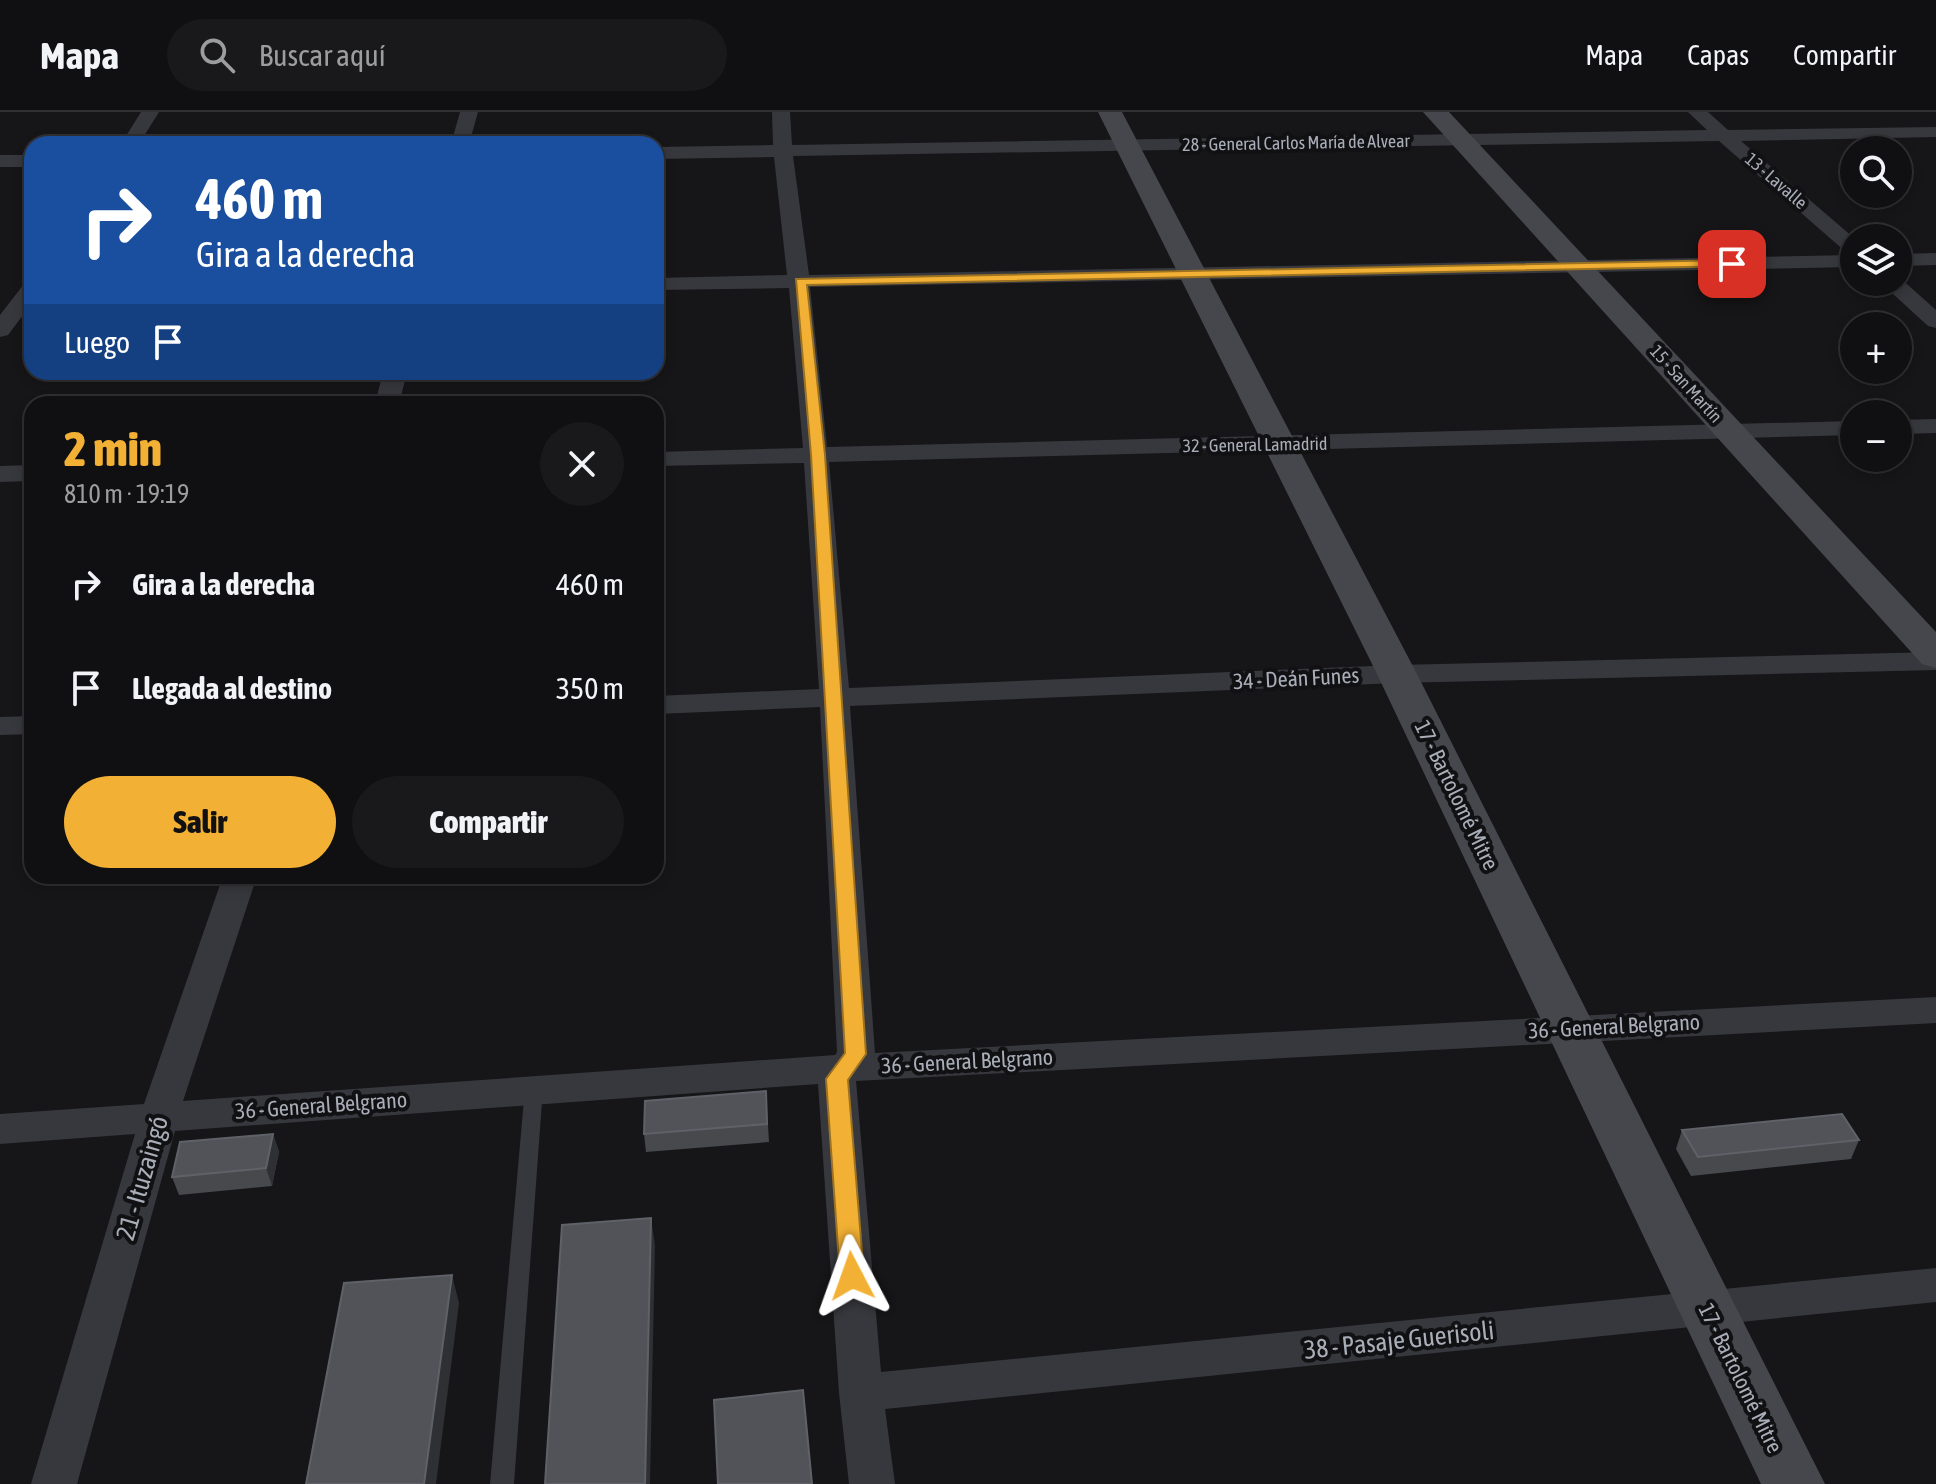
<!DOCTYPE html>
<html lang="es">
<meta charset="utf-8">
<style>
:root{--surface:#101012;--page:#19191b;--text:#f1f3f6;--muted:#9c9d9f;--line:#303032;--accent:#f2b134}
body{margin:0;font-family:"Asap Condensed",sans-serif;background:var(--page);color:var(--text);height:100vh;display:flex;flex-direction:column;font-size:30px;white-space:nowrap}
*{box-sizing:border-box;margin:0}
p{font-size:26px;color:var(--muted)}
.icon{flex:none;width:44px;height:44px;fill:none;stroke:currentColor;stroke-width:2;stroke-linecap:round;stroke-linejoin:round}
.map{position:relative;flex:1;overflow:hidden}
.drawer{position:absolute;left:24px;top:284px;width:640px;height:488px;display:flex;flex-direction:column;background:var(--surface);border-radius:24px;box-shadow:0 4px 12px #0003,0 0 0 2px var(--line)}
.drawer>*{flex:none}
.hud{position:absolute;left:24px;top:24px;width:640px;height:244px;border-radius:24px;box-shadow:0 4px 12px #0003,0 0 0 2px var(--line);background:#1a4fa0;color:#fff;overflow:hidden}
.buttons{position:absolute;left:1840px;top:24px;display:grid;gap:16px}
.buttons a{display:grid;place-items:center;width:72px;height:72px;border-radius:50%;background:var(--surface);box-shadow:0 4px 12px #0003,0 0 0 2px var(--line);font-size:40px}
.pin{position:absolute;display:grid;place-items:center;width:68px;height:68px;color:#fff;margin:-34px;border-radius:16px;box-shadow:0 4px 12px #0006}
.me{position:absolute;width:88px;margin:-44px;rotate:356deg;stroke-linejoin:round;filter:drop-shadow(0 0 6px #0008)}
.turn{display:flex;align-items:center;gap:28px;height:168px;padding:0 40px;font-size:36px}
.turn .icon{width:104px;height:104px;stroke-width:2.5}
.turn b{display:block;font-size:56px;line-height:68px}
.then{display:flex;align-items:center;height:76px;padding:0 40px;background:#0003;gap:16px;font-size:30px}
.round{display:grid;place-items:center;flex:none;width:84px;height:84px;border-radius:42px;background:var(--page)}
.head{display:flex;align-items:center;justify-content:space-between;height:136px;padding:0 40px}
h1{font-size:48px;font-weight:800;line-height:60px;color:var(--accent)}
.action{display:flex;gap:16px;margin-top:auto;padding:16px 40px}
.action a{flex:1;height:92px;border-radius:48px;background:var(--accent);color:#111;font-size:32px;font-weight:800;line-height:92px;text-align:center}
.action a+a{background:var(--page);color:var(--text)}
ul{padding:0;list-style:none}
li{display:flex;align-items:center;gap:24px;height:104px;padding:0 40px}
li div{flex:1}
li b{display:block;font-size:30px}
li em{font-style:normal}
header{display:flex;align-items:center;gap:48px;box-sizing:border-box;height:112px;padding:0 40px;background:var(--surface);border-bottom:2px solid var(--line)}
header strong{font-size:38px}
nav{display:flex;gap:44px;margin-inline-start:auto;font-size:28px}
.search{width:560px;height:72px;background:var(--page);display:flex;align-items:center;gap:20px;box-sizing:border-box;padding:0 28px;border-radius:44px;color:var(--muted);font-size:30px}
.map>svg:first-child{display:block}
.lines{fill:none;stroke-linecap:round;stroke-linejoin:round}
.lane{fill:#37383d;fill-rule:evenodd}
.street{fill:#37383d;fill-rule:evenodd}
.secondary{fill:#45474d;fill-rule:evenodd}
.wall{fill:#47494d}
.shaded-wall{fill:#2f3033}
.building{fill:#525359;stroke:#5f6168;stroke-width:2}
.route{fill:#f2b134;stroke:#9d7322;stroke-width:2}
.labels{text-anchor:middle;stroke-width:8;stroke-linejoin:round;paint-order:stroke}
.far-street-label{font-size:18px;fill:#a8adb8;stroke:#111113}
.street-label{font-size:22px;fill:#a8adb8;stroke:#111113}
.near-street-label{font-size:26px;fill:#a8adb8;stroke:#111113}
</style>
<header>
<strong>Mapa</strong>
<div class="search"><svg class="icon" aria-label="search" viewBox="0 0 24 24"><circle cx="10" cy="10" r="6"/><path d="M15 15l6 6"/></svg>Buscar aquí</div>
<nav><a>Mapa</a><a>Capas</a><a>Compartir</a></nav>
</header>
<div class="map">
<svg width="1936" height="1372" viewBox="0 0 1936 1372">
<rect width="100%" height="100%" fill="#161618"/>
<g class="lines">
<!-- lane -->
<polygon class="lane" points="534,969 541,971 543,976 514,1372 490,1372 525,976 527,971"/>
<!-- street -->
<g class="street">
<polygon points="141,0 159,0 139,32 121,32"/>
<polygon points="460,0 478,0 469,32 451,32"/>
<path d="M772 0H790L792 33 1707 18 1688 0H1708L1728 18 1936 15V25L1741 29 1854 126V155L810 175 827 335 1854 309V323L829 350 849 576 1397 553 1936 540V558L1397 571 850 594 875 941 1936 885V911L856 969 881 1260 1936 1156V1190L885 1297 895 1372H849L839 1281 818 972 175 1019 77 1372H31L135 1022 0 1032V1002L144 992 223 764H257L183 989 835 943 837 940 820 595 656 602V584L819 577 804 351 656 354V340L803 336 789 176 656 178V166L787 163 774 45 656 47V35L773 33ZM1719 29 1847 141 1852 143 809 163 793 44Z"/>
<rect x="0" y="43" width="32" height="12"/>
<polygon points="1936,141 1936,153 1898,154 1898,142"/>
<polygon points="1899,165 1936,198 1936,216 1928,214 1880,170 1898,170"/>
<polygon points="32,171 32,191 8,223 0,225 0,203 24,172"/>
<polygon points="383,260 407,260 399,292 375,292"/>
<polygon points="1936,307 1936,321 1898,322 1898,308"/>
<polygon points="32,353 32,369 0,370 0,354"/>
<polygon points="32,604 32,622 0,623 0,605"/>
</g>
<!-- secondary -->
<g class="secondary">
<polygon points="1098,0 1122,0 1417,562 1825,1372 1761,1372 1377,562"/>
<polygon points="1423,0 1449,0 1936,520 1936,556 1922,552"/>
</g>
</g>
<!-- wall -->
<g class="wall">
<polygon points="766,979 769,1030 646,1040 644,1022"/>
<polygon points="1682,1018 1859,1028 1851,1047 1691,1064 1676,1037"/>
<polygon points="273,1022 279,1040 272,1074 179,1083 172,1065"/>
</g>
<!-- shaded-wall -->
<g class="shaded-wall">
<polygon points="273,1022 279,1040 272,1074 266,1056"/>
<polygon points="651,1106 655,1133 650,1372 645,1372"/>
<polygon points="452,1163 459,1191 436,1372 424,1372"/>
</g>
<!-- building -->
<g class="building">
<polygon points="766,979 767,1012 644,1022 645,989"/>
<polygon points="1842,1002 1859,1028 1698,1045 1682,1018"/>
<polygon points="273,1022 266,1056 172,1065 180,1030"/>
<polygon points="651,1106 645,1372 545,1372 562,1113"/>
<polygon points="452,1163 424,1372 306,1372 344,1171"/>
<polygon points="803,1278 812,1372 718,1372 714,1288"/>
</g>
<!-- route -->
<polygon class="route" points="1732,148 1736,149 1736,154 807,173 825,343 866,942 848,968 864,1164 861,1170 852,1173 844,1170 840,1164 826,967 845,941 811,343 796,167"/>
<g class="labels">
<!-- far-street labels -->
<g class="far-street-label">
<text transform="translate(1296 31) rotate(-1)" y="6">28 - General Carlos María de Alvear</text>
<text transform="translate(1776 69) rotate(41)" y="6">13 - Lavalle</text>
<text transform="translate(1686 272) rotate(48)" y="6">15 - San Martín</text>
<text transform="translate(1255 333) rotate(-1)" y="6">32 - General Lamadrid</text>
</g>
<!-- street labels -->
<g class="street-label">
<text transform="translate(1296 566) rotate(-3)" y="8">34 - Deán Funes</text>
<text transform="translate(1457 683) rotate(64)" y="8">17 - Bartolomé Mitre</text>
<text transform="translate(1614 914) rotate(-3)" y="8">36 - General Belgrano</text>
<text transform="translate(967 949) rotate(-3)" y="8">36 - General Belgrano</text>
<text transform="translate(321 993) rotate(-4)" y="8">36 - General Belgrano</text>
<text transform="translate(1741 1266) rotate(64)" y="8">17 - Bartolomé Mitre</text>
</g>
<!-- near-street labels -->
<g class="near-street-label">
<text transform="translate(142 1066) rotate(-74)" y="9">21 - Ituzaingó</text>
<text transform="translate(1399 1228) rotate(-6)" y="9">38 - Pasaje Guerisoli</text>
</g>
</g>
</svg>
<div class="buttons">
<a><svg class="icon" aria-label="search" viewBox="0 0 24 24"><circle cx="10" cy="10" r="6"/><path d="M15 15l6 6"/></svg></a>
<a><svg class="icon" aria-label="layers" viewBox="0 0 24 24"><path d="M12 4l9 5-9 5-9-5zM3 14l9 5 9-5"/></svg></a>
<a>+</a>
<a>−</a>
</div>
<div class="pin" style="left:1732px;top:152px;background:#d93025"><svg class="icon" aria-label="arrive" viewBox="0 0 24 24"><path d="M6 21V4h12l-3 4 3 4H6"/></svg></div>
<svg class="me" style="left:852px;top:1164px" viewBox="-20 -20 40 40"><path d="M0-17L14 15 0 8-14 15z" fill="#f2b134" stroke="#fff" stroke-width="4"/></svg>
<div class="hud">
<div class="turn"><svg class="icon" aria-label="right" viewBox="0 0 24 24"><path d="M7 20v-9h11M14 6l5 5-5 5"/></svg><div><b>460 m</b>Gira a la derecha</div></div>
<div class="then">Luego<svg class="icon" aria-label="arrive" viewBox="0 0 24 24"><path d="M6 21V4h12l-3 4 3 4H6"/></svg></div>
</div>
<section class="drawer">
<div class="head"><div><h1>2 min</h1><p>810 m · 19:19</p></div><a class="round"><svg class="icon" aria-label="close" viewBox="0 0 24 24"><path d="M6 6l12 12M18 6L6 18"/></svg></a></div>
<ul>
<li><svg class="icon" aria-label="right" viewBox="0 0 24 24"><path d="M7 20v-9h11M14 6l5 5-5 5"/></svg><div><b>Gira a la derecha</b></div><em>460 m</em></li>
<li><svg class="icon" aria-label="arrive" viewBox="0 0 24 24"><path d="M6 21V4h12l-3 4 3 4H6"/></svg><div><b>Llegada al destino</b></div><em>350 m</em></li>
</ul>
<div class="action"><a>Salir</a><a>Compartir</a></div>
</section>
</div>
